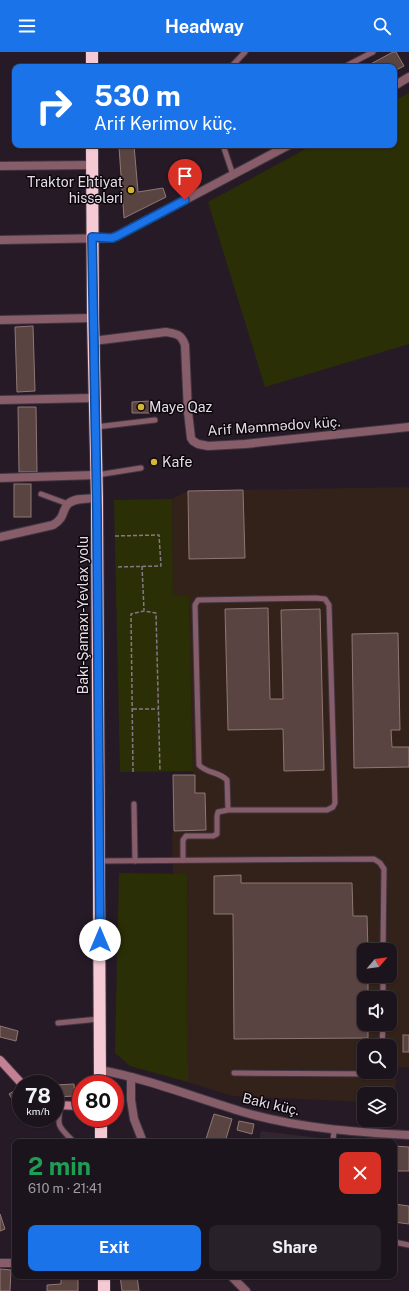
<!DOCTYPE html>
<meta charset="utf-8">
<style>
:root{--surface:#1c141d;--page:#29212a;--text:#f1f3f6;--muted:#a09ea4;--line:#3a333b;--accent:#1a73e8}
body{margin:0;font-family:"Public Sans",sans-serif;background:var(--page);color:var(--text);height:100vh;display:flex;flex-direction:column;font-size:15px;white-space:nowrap}
*{box-sizing:border-box;margin:0}
p{font-size:13px;color:var(--muted)}
.icon{flex:none;width:22px;height:22px;fill:none;stroke:currentColor;stroke-width:2;stroke-linecap:round;stroke-linejoin:round}
.map{position:relative;flex:1;overflow:hidden}
.details{position:absolute;left:12px;top:1087px;width:385px;height:140px;display:flex;flex-direction:column;background:var(--surface);border-radius:8px;box-shadow:0 1px 3px #0004,0 0 0 1px var(--line)}
.details>*{flex:none}
.guide{position:absolute;left:12px;top:12px;width:385px;height:84px;border-radius:8px;box-shadow:0 1px 3px #0004,0 0 0 1px var(--line);background:#1a73e8;color:#fff;overflow:hidden}
.needle{width:26px;rotate:61deg}
.buttons{position:absolute;left:357px;top:891px;display:grid;gap:8px}
.buttons a{display:grid;place-items:center;width:40px;height:40px;border-radius:8px;background:var(--surface);box-shadow:0 1px 3px #0004,0 0 0 1px var(--line);font-size:20px}
.speed{position:absolute;left:12px;top:1023px;display:flex;gap:8px;font-size:20px;font-weight:700;text-align:center}
.speed>*{display:grid;place-content:center;width:52px;height:52px;border-radius:50%;background:var(--surface);box-shadow:0 1px 3px #0004,0 0 0 1px var(--line);line-height:1}
.speed small{font-size:10px;font-weight:400}
.speed .limit{border:6px solid #d22;background:#fff;color:#111}
.pin{position:absolute;display:grid;place-items:center;width:34px;height:34px;color:#fff;margin:-41px -17px;border-radius:50% 50% 50% 0;rotate:-45deg;box-shadow:0 0 4px #0007}
.pin .icon{rotate:45deg}
.me{position:absolute;width:44px;margin:-22px;rotate:0deg;stroke-linejoin:round;filter:drop-shadow(0 0 3px #0008)}
.turn{display:flex;align-items:center;gap:14px;height:84px;padding:0 16px;font-size:18px}
.turn .icon{width:52px;height:52px;stroke-width:2.5}
.turn b{display:block;font-size:28px;line-height:34px}
.round{display:grid;place-items:center;flex:none;width:42px;height:42px;border-radius:8px;background:var(--page)}
.headline{display:flex;align-items:center;justify-content:space-between;height:68px;padding:0 16px}
h1{font-size:24px;font-weight:700;line-height:30px;color:#1e9e55}
.button{display:flex;gap:8px;margin-top:auto;padding:8px 16px}
.button a{flex:1;height:46px;border-radius:8px;background:var(--accent);color:#fff;font-size:16px;font-weight:700;line-height:46px;text-align:center}
.button a+a{background:var(--page);color:var(--text)}
header{display:flex;justify-content:space-between;align-items:center;height:52px;padding:0 16px;background:var(--accent);color:#fff;font-size:18px;font-weight:700}
.map>svg:first-child{display:block}
.industrial{fill:#322219;fill-rule:evenodd}
.education{fill:#322531}
.green{fill:#2b2f06}
.building{fill:#5a4441;stroke:#907773}
.lines{fill:none;stroke-linecap:round;stroke-linejoin:round}
.lane-casing{stroke:#413542;stroke-width:7}
.street-casing{stroke:#413542;stroke-width:10}
.secondary-casing{stroke:#413542;stroke-width:10}
.highway-casing{stroke:#413542;stroke-width:14}
.path{stroke:#847984;stroke-width:1.5;stroke-dasharray:4 2;stroke-linecap:butt}
.lane{stroke:#875d69;stroke-width:5}
.street{stroke:#875d69;stroke-width:8}
.secondary{stroke:#c38093;stroke-width:8}
.highway{stroke:#f5cad5;stroke-width:12}
.route-casing{stroke:#114b97;stroke-width:10}
.route{stroke:#1a73e8;stroke-width:7}
.poi-dot{fill:#d5b534;stroke:#0c070c;stroke-width:1.5}
.labels{text-anchor:middle;stroke-width:3;stroke-linejoin:round;paint-order:stroke}
.poi-label{font-size:14px;fill:#e5dce5;stroke:#0c070c;text-anchor:start}
.street-label{font-size:14px;fill:#e5dce5;stroke:#0c070c}
</style>
<header><svg class="icon" aria-label="menu" viewBox="0 0 24 24"><path d="M4 6h16M4 12h16M4 18h16"/></svg>Headway<svg class="icon" aria-label="search" viewBox="0 0 24 24"><circle cx="10" cy="10" r="6"/><path d="M15 15l6 6"/></svg></header>
<div class="map">
<svg width="409" height="1239" viewBox="0 0 409 1239">
<rect width="100%" height="100%" fill="#261a27"/>
<!-- industrial -->
<path class="industrial" d="M409 435V1015L397 1016 394 1051H390V1042H364V1050L232 1044 188 1030 187 823 173 822 172 783 174 779 206 778 205 741H195V723L193 719 189 545H173L172 447 188 439ZM364 898H390V924H364ZM364 946H390V972H364ZM364 994H390V1020H364Z"/>
<!-- education -->
<polygon class="education" points="261,1079 328,1087 328,1090 259,1090"/>
<!-- green -->
<g class="green">
<polygon points="409,41 409,292 265,335 208,150 313,93 394,93 394,49"/>
<polygon points="172,447 173,544 189,544 193,719 120,720 114,448"/>
<polygon points="119,821 187,822 188,1030 130,1014 115,1001"/>
</g>
<!-- building -->
<g class="building">
<polygon points="393,0 396,0 404,14 394,19 394,15 365,15"/>
<polygon points="134,93 138,140 163,136 166,145 124,166 119,95"/>
<polygon points="33,274 35,339 17,340 15,275"/>
<polygon points="150,349 150,361 132,361 132,350"/>
<polygon points="18,355 36,355 37,420 19,420"/>
<rect x="14" y="432" width="17" height="33"/>
<polygon points="243,438 245,506 189,507 188,439"/>
<polygon points="268,556 270,647 283,647 281,558 320,557 324,718 284,719 283,677 228,678 225,557"/>
<polygon points="398,581 400,678 391,678 392,695 409,695 409,715 354,716 352,582"/>
<polygon points="173,723 195,723 195,741 205,741 206,778 174,779"/>
<polygon points="241,823 241,831 352,831 353,864 367,864 368,898 364,898 364,924 368,924 368,946 364,946 364,972 368,972 368,986 234,987 233,862 214,862 214,824"/>
<polygon points="0,974 18,979 16,989 0,985"/>
<rect x="403" y="983" width="6" height="17"/>
<polygon points="74,1032 75,1044 56,1045 55,1033"/>
<polygon points="16,1038 21,1046 21,1052 17,1054 9,1042"/>
<polygon points="214,1062 232,1067 225,1090 205,1090"/>
<polygon points="239,1069 254,1072 252,1082 237,1078"/>
<polygon points="394,1094 409,1095 409,1119 394,1119"/>
<polygon points="394,1152 409,1154 409,1172 394,1170"/>
<polygon points="0,1162 5,1177 0,1179"/>
<polygon points="0,1217 11,1218 10,1239 0,1239"/>
<polygon points="61,1224 78,1224 78,1239 47,1239 47,1233 61,1232"/>
<polygon points="120,1224 137,1224 139,1239 122,1239"/>
</g>
<g class="lines">
<!-- lane casing -->
<g class="lane-casing">
<g id="lane">
<polyline points="231,15 245,0"/>
<polyline points="344,15 373,0"/>
<polyline points="223,93 233,123"/>
<polyline points="96,375 155,368"/>
<polyline points="97,423 141,416"/>
<polyline points="41,442 68,452"/>
<polyline points="134,752 135,809"/>
<path d="M183 808V788L186 784H213L217 782V764L218 760 228 758H327L333 755 335 751 329 553 325 547 316 546 198 548 195 553 199 713C208 722 218 719 227 728L228 758"/>
<polyline points="99,809 374,807 380,811 384,817 383,898"/>
<polyline points="383,946 383,924"/>
<polyline points="58,971 99,967"/>
<polyline points="382,994 383,972"/>
<polyline points="234,1021 375,1022 378,1020"/>
<path d="M61 1054C56 1075 59 1075 74 1090"/>
<polyline points="333,1090 334,1078"/>
<polyline points="394,1190 409,1193"/>
</g>
</g>
<!-- street casing -->
<g class="street-casing">
<g id="street">
<polyline points="394,34 409,25"/>
<polyline points="0,114 92,113"/>
<polyline points="0,188 112,186 117,184 289,93"/>
<polyline points="0,268 93,266"/>
<path d="M93 289 166 280C177 282 181 282 185 293L188 360 191 386 193 389 198 392 208 394 245 392 409 375"/>
<polyline points="0,348 94,346"/>
<polyline points="0,426 96,423"/>
<path d="M0 485 53 473C66 465 61 459 68 452 75 445 88 447 97 446"/>
<path d="M100 1018C149 1027 196 1046 243 1060 298 1076 353 1080 409 1083"/>
<polyline points="131,1025 131,1048 134,1067 143,1090"/>
<polyline points="0,1211 15,1211"/>
<polyline points="231,1224 246,1239"/>
</g>
</g>
<!-- secondary casing -->
<g class="secondary-casing">
<g id="secondary">
<polyline points="0,1008 22,1032"/>
<polyline points="55,1053 81,1054"/>
</g>
</g>
<!-- highway casing -->
<g class="highway-casing">
<g id="highway">
<polyline points="92,0 92,15"/>
<polyline points="92,93 93,266 97,446 100,1032"/>
<polyline points="101,1066 101,1090"/>
<polyline points="104,1224 104,1239"/>
</g>
</g>
<!-- path -->
<g class="path">
<polyline points="115,484 159,483 161,514 116,515"/>
<polyline points="142,514 144,558"/>
<polyline points="133,657 158,657"/>
<polyline points="133,720 131,562 144,559 156,561 160,719"/>
</g>
<!-- lane -->
<use href="#lane" class="lane"/>
<!-- street -->
<use href="#street" class="street"/>
<!-- secondary -->
<use href="#secondary" class="secondary"/>
<!-- highway -->
<use href="#highway" class="highway"/>
</g>
<g class="lines">
<!-- route casing -->
<g class="route-casing">
<polyline id="route" points="100,888 97,462 92,185 112,186 117,184 185,148"/>
</g>
<!-- route -->
<use href="#route" class="route"/>
</g>
<!-- markers -->
<g class="poi-dot">
<circle cx="131" cy="138" r="4"/>
<circle cx="141" cy="355" r="4"/>
<circle cx="154" cy="410" r="4"/>
</g>
<g class="labels">
<!-- poi labels -->
<g class="poi-label">
<text x="123" y="135" text-anchor="end">Traktor Ehtiyat<tspan x="123" dy="16">hissələri</tspan></text>
<text x="149" y="360">Maye Qaz</text>
<text x="162" y="415">Kafe</text>
</g>
<!-- street labels -->
<g class="street-label">
<text transform="translate(274 374) rotate(-4)" y="5">Arif Məmmədov küç.</text>
<text transform="translate(83 563) rotate(-90)" y="5">Bakı-Şamaxı-Yevlax yolu</text>
<text transform="translate(271 1052) rotate(13)" y="5">Bakı küç.</text>
</g>
</g>
</svg>
<div class="buttons">
<a><svg class="needle" viewBox="-14 -14 28 28"><path d="M0-13l5 13h-10z" fill="#e53935"/><path d="M0 13l5-13h-10z" fill="#a09ea4"/></svg></a>
<a><svg class="icon" aria-label="sound" viewBox="0 0 24 24"><path d="M4 9h4l5-4v14l-5-4H4zM17 9q2 3 0 6"/></svg></a>
<a><svg class="icon" aria-label="search" viewBox="0 0 24 24"><circle cx="10" cy="10" r="6"/><path d="M15 15l6 6"/></svg></a>
<a><svg class="icon" aria-label="layers" viewBox="0 0 24 24"><path d="M12 4l9 5-9 5-9-5zM3 14l9 5 9-5"/></svg></a>
</div>
<div class="speed"><div>78<small>km/h</small></div><div class="limit">80</div></div>
<div class="pin" style="left:185px;top:148px;background:#d93025"><svg class="icon" aria-label="arrive" viewBox="0 0 24 24"><path d="M6 21V4h12l-3 4 3 4H6"/></svg></div>
<svg class="me" style="left:100px;top:888px" viewBox="-20 -20 40 40"><circle r="19" fill="#fff"/><path d="M0-13L10 11 0 6-10 11z" fill="#1a73e8"/></svg>
<div class="guide">
<div class="turn"><svg class="icon" aria-label="right" viewBox="0 0 24 24"><path d="M7 20v-9h11M14 6l5 5-5 5"/></svg><div><b>530 m</b>Arif Kərimov küç.</div></div>
</div>
<section class="details">
<div class="headline"><div><h1>2 min</h1><p>610 m · 21:41</p></div><a class="round" style="background:#d93025;color:#fff"><svg class="icon" aria-label="close" viewBox="0 0 24 24"><path d="M6 6l12 12M18 6L6 18"/></svg></a></div>
<div class="button"><a>Exit</a><a>Share</a></div>
</section>
</div>
